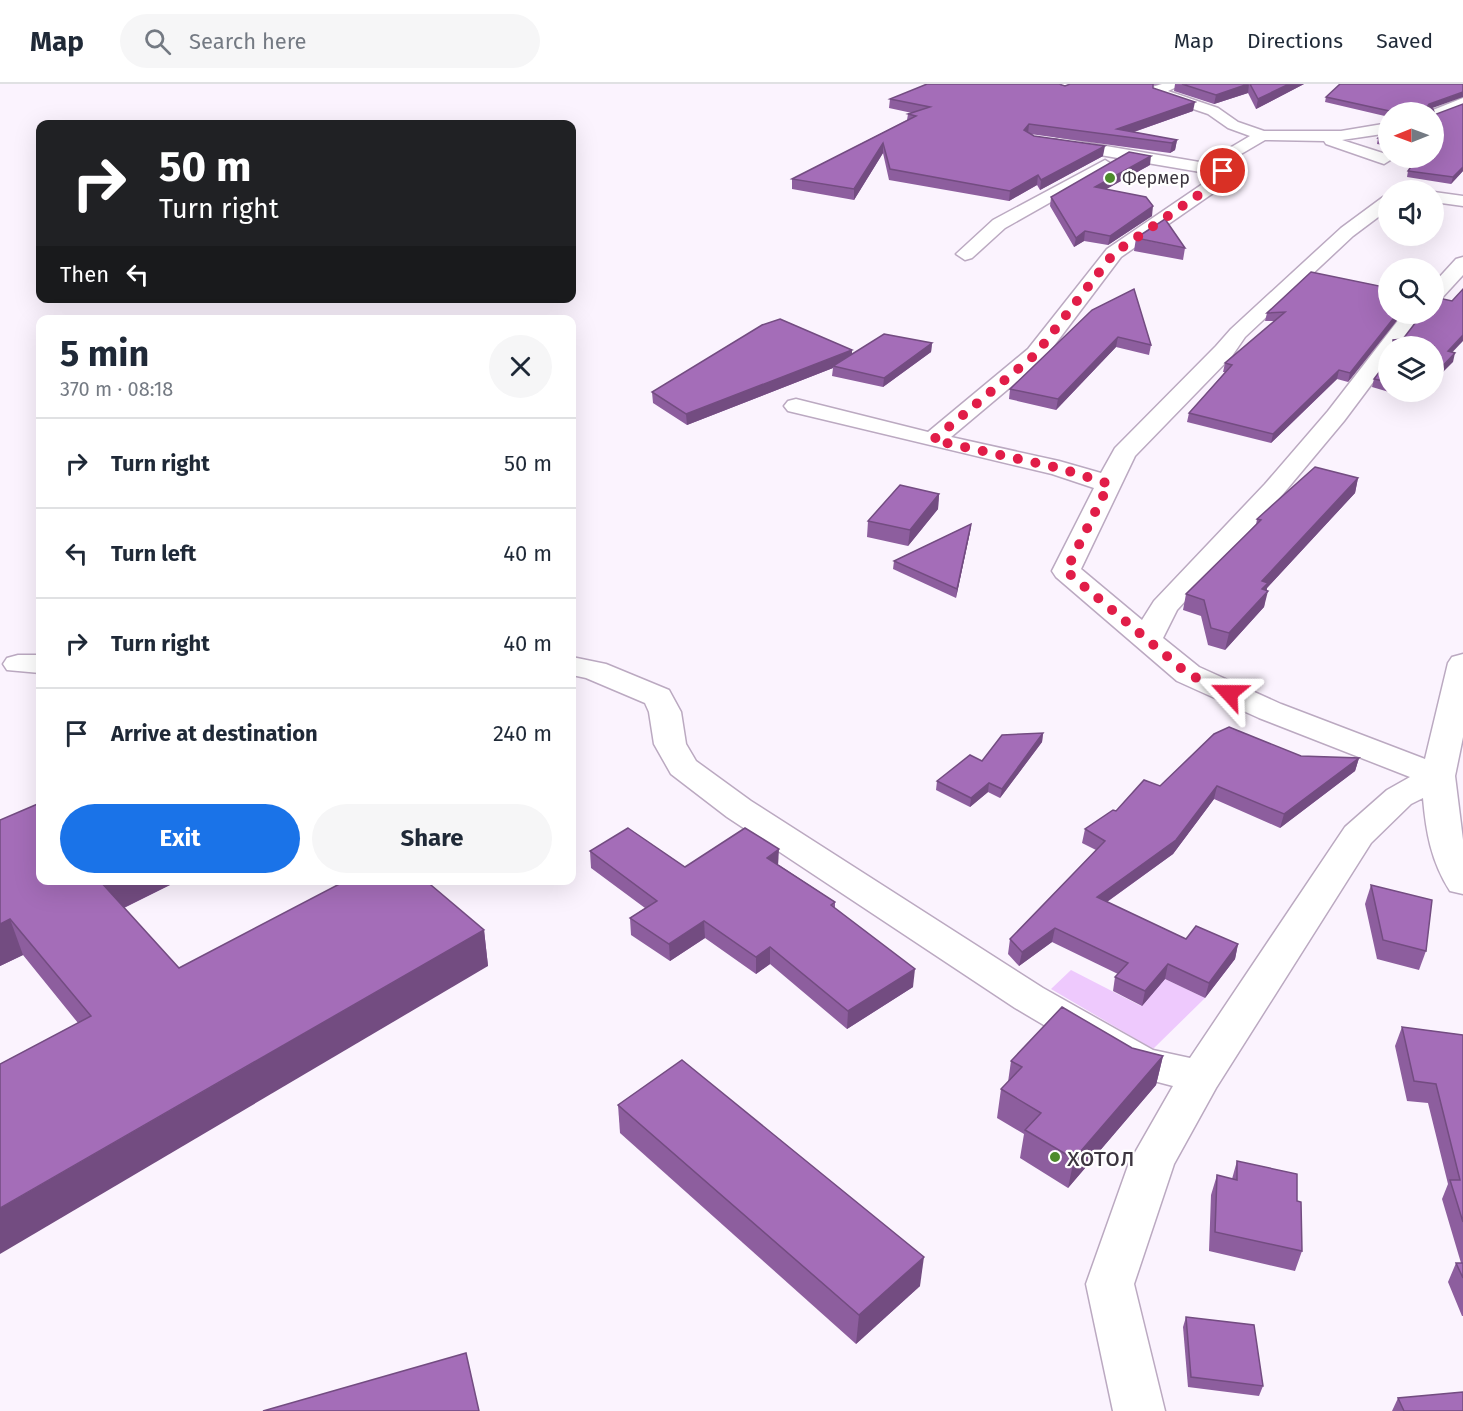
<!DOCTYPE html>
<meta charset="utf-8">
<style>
:root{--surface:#fff;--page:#f6f6f7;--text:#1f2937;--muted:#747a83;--line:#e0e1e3;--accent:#1a73e8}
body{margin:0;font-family:"Fira Sans",sans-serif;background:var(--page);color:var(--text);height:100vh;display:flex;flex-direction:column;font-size:22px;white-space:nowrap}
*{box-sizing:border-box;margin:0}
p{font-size:20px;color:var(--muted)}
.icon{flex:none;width:33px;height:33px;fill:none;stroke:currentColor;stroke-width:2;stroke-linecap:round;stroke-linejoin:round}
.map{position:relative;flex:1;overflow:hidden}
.side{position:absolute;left:36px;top:231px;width:540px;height:570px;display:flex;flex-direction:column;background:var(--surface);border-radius:12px;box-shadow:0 6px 24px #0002}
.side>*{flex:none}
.guide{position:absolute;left:36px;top:36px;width:540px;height:183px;border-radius:12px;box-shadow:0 6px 24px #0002;background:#202124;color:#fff;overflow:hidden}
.needle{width:39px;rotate:269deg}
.fabs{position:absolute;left:1378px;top:18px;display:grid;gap:12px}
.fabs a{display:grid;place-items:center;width:66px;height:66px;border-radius:50%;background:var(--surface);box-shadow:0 6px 24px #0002;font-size:30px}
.pin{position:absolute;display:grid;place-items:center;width:51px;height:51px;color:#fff;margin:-26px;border:3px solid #fff;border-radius:50%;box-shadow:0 2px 6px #0007}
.me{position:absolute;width:66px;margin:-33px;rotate:294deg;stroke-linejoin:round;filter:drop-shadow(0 0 4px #0008)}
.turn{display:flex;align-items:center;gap:21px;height:126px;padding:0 24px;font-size:27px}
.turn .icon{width:78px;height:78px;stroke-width:2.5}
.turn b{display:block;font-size:42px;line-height:51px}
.then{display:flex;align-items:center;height:57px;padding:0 24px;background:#0003;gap:12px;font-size:22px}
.round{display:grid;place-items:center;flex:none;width:63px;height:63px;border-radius:32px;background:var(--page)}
.head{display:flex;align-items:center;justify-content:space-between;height:102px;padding:0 24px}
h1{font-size:36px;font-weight:700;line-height:45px}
.cta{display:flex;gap:12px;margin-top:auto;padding:12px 24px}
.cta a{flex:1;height:69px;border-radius:36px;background:var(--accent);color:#fff;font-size:24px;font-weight:700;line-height:69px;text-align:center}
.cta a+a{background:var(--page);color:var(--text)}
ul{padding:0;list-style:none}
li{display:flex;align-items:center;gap:18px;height:90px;padding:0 24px;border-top:2px solid var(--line)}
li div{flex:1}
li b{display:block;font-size:22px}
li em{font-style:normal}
header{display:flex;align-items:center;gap:36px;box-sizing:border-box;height:84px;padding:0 30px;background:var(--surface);border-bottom:2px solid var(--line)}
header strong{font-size:28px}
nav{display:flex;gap:33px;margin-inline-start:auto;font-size:21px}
.search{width:420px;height:54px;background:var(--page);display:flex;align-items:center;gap:15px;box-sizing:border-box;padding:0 21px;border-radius:33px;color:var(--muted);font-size:22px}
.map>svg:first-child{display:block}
.green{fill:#eec9fd}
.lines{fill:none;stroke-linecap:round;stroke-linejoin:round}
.minor-casing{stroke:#bba9c1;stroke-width:3}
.minor{fill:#fff;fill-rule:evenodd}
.wall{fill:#8d5e9e}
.shaded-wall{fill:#734c81}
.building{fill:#a46db8;stroke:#734c81;stroke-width:1.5}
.route{stroke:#e11d48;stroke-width:10;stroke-dasharray:0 18}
.poi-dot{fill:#4d8b2c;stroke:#fff;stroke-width:2}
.labels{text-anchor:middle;stroke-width:4.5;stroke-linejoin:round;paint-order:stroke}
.far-poi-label{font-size:18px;fill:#3d3640;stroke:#fff;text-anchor:start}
.near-poi-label{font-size:26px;fill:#3d3640;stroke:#fff;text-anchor:start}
</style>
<header>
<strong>Map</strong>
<div class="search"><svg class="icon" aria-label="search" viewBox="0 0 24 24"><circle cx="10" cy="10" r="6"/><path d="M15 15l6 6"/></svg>Search here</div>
<nav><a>Map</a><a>Directions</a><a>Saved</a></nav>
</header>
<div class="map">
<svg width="1463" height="1327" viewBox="0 0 1463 1327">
<rect width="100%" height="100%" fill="#fbf3fe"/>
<!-- green -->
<polygon class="green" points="1071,886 1141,922 1163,894 1205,914 1153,965 1051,905"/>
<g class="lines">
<!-- minor casing -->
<g class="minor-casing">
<g id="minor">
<path d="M1162 0H1183L1168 7 1218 24 1238 38 1264 47H1341L1389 39V49L1342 56 1389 71 1392 75 1384 80 1378 78 1326 60 1324 57 1265 56 1236 73 1231 87 1219 105 1121 173 1044 275 951 353 1059 377 1101 389 1115 364 1216 262 1231 245 1341 144 1383 113 1389 112V125L1353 152 1245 253 1232 272 1135 372 1081 485 1142 536 1154 517 1265 400 1328 327 1403 230H1423L1399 262H1389V277L1344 337 1283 410 1177 526 1163 554 1199 583 1281 620 1425 675 1448 579 1452 573 1463 570V653L1455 692 1463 756V810L1450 807C1431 777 1426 748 1423 714L1411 720 1371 759 1216 1004 1174 1080 1134 1200 1165 1327H1113L1086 1200 1129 1079 1173 1002 1127 990 1015 924 727 733 671 690 654 660 649 628 645 619 586 594 572 591V573L606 580 669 606 681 628 686 660 696 677 751 717 1043 904 1153 966 1190 974 1345 743 1387 706 1410 693 1259 634 1177 597 1056 493 1052 487 1094 404 1052 390 788 327 784 322 788 317 796 315 928 348 1028 265 1107 165 1207 97 1212 90 1059 64 1054 62 1051 59 1054 56 1059 54 1217 81 1223 68 1250 52 1228 44 1208 30 1152 11V3Z"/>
<polygon points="1463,14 1463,23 1434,35 1434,28 1428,28"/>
<polygon points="1105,76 1113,81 1111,84 1005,144 972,174 965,176 956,170 993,136"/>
<polygon points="1434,108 1463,112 1463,122 1434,118"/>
<polygon points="1463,173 1463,191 1441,215 1434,217 1434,199 1456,175"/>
<polygon points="18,571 40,571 40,589 7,586 3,580 7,574"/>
</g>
</g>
<!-- minor -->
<use href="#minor" class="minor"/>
</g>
<!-- wall -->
<g class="wall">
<polygon points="1070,0 1160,0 1153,1 1153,4 1193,27 1134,48 1177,56 1175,66 1170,69 1030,50 1034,52 1103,72 1040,106 1037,101 1009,117 889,96 883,69 854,116 792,105 792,95 907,36 908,30 912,29 889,24 890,15 1065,2"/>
<polygon points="1175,0 1304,0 1256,25 1248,9 1214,20 1174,7"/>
<polygon points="1326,13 1432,24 1434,28 1389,28 1389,33 1325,18"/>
<polygon points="1389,45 1389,62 1377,60 1378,54"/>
<polygon points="1150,81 1106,105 1152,132 1108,161 1084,157 1074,163 1050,122 1051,113"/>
<polygon points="1408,87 1463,87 1451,100 1407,93"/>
<polygon points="1136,154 1185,164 1183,176 1134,167"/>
<polygon points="1311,188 1389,230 1402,230 1348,298 1337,295 1271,359 1187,338 1189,329 1225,288 1223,288 1225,279 1275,237 1265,237 1267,229"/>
<polygon points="1134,205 1151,261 1149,271 1116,263 1056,326 1009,315 1010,305"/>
<polygon points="932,259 931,268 883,303 832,292 833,284 687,341 653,319 652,308 852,266 852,270"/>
<polygon points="1389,275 1389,308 1372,303 1374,295"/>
<polygon points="1389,308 1424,308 1418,314"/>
<polygon points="1358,394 1355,409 1267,504 1264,523 1225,566 1208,561 1201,532 1183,526 1186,510 1256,441 1257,435"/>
<polygon points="939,410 938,425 908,462 867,453 868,437"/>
<polygon points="971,440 970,448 956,514 893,485 894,477"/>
<polygon points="1043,649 1042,658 1000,714 988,708 970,723 936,706 937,697"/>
<polygon points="1301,672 1359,674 1355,687 1280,744 1214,715 1173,770 1107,818 1186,855 1238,860 1235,875 1205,914 1165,895 1142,922 1113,907 1115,893 1118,890 1052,858 1019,882 1008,870 1010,855 1096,766 1082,759 1085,745 1160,702"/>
<polygon points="0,736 40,796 180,796 124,824 179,884 484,846 488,882 78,939 23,871 0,882"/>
<polygon points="590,767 685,783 779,781 835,818 835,824 913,903 847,945 770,880 756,890 705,854 670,877 631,851 630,834 645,824 591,784"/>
<polygon points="1371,801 1426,867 1419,886 1377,875 1365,820"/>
<polygon points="1402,943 1463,951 1463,1232 1462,1232 1448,1198 1456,1179 1461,1179 1442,1115 1448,1100 1428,1019 1407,1017 1395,962"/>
<polygon points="1132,964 1163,972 1156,1001 1068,1104 1020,1074 1024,1050 997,1034 1001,1005 1008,998 1011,977"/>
<polygon points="618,1021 920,1202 856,1260 620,1049"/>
<polygon points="1237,1077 1297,1117 1302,1167 1295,1187 1209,1167 1211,1111 1217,1091 1232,1095"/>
<polygon points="1186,1233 1263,1302 1259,1312 1188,1303 1183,1243"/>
<polygon points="1398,1314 1463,1327 1392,1327"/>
</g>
<!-- shaded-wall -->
<g class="shaded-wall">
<polygon points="1249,0 1248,9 1214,20 1216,11"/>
<polygon points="1289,0 1304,0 1256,25 1258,15"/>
<polygon points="1463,8 1463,13 1427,26 1426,28 1429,20"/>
<polygon points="1195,18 1193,27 1122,52 1117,45"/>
<polygon points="1029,40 1028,50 1024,46"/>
<polygon points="1177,56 1175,66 1170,69 1172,59"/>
<polygon points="883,59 883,69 854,116 854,105"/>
<polygon points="1105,62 1103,72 1040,106 1041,96"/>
<polygon points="1151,72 1150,81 1094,112 1095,103"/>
<polygon points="1463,83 1463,87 1451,100 1453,93"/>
<polygon points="1038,91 1037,101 1009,117 1010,107"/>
<polygon points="1153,122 1152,132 1108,161 1110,152"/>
<polygon points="1085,147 1084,157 1074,163 1076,154"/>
<polygon points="1397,230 1402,230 1348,298 1350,289"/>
<polygon points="1463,251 1463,257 1445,276 1448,267"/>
<polygon points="1118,253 1116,263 1056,326 1058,315"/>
<polygon points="932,259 931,268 883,303 884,294"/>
<polygon points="852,266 852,276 833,282 833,284 687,341 686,330"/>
<polygon points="1455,269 1453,278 1434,297 1434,291"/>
<polygon points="1339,286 1337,295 1271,359 1273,350"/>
<polygon points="1420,308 1424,308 1418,314"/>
<polygon points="1358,394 1355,409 1267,504 1266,510 1268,507 1264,523 1225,566 1229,549 1262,497"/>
<polygon points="939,410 938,425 908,462 910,446"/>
<polygon points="971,440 970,448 956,514 957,505"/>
<polygon points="1043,649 1042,658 1000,714 1002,705"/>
<polygon points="1359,674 1355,687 1280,744 1284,730"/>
<polygon points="989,699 988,708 970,723 971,714"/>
<polygon points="1217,702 1214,715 1173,770 1094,827 1097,813"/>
<polygon points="779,765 778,782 767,774"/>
<polygon points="99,796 180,796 109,831"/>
<polygon points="10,835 23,871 0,882 0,840"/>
<polygon points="704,837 705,854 670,877 669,860"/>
<polygon points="1055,844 1052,858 1019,882 1022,868"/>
<polygon points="484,846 488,882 0,1170 0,1124"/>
<polygon points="1238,860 1235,875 1205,914 1209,899"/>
<polygon points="770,863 770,880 756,890 756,873"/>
<polygon points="1168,880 1165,895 1142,922 1145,907"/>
<polygon points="915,885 913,903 847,945 848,927"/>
<polygon points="1163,972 1156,1001 1068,1104 1074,1075"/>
<polygon points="924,1173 920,1202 856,1260 859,1231"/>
</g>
<!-- building -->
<g class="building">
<polygon points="927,0 1059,0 1065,2 1070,0 1153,0 1153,4 1195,18 1117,45 1177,56 1172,59 1029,40 1024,46 1034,52 1105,62 1041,96 1038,91 1010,107 890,85 883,59 854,105 792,95 916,32 908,30 930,23 890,15"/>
<polygon points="1182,0 1248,0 1216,11"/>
<polygon points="1250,0 1289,0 1258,15"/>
<polygon points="1340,0 1463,0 1463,8 1429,20 1427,23 1433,25 1434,28 1394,28 1326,13"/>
<polygon points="1463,20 1463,83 1453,93 1408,87 1417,74 1434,74 1434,30 1434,31"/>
<polygon points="1389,45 1389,56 1378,54"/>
<polygon points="1129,68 1151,72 1095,103 1146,113 1153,122 1110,152 1085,147 1076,154 1051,113"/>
<polygon points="1165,135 1185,164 1136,154"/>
<polygon points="1311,188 1389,204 1389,230 1397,230 1350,289 1339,286 1273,350 1189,329 1232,281 1225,279 1285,228 1267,229"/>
<polygon points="1134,205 1151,261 1118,253 1058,315 1010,305 1092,226"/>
<polygon points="1463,205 1463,251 1448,267 1455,269 1434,291 1434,262 1393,262 1393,256 1403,255 1422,230 1434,230 1434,213 1452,217"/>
<polygon points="780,235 852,266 686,330 652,308 762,241"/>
<polygon points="884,250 932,259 884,294 833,282"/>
<polygon points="1389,275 1389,298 1374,295"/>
<polygon points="1315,383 1358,394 1262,497 1268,499 1262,505 1268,507 1229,549 1211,544 1204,516 1186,510 1261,436 1257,435"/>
<polygon points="900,401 939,410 910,446 868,437"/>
<polygon points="971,440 957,505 894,477"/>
<polygon points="1229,643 1301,672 1359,674 1284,730 1217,702 1176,756 1097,813 1186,855 1196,842 1238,860 1209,899 1168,880 1145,907 1115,893 1128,879 1055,844 1022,868 1010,855 1105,757 1085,745 1113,726 1116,727 1144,696 1160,702 1214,650"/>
<polygon points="1043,649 1002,705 989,699 971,714 937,697 970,671 982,677 1002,651"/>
<polygon points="40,719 40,796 99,796 179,884 347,796 425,796 484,846 0,1124 0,980 91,932 10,835 0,840 0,736"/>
<polygon points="628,744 685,783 745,744 779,765 767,774 835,818 831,821 915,885 848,927 770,863 756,873 704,837 669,860 630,834 657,817 590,767"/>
<polygon points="1371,801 1432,816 1426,867 1383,856"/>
<polygon points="1062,923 1132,964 1163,972 1074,1075 1025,1046 1041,1029 1001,1005 1022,983 1011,977"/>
<polygon points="1402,943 1463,951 1463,1138 1450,1096 1460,1096 1436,1000 1414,997"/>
<polygon points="682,976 924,1173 859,1231 618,1021"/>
<polygon points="1237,1077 1297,1090 1297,1117 1301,1118 1302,1167 1215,1148 1217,1091 1237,1096"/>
<polygon points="1456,1179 1463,1179 1463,1194"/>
<polygon points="1186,1233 1254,1241 1263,1302 1191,1293"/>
<polygon points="466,1269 479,1327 263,1327"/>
<polygon points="1463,1308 1463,1327 1404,1327 1398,1314"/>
</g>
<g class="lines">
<!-- route -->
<polyline class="route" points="1223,87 1213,101 1114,169 1036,270 933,356 1059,384 1109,400 1066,487 1188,590 1229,609"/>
</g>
<!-- markers -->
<g class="poi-dot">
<circle cx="1110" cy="94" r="6"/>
<circle cx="1055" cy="1073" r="6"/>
</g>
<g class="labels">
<!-- far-poi labels -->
<g class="far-poi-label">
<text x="1122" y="100">Фермер</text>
</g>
<!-- near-poi labels -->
<g class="near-poi-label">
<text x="1067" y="1082">хотол</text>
</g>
</g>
</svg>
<div class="fabs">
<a><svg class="needle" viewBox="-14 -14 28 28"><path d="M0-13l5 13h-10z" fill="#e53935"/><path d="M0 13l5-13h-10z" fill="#747a83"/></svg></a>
<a><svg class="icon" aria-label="sound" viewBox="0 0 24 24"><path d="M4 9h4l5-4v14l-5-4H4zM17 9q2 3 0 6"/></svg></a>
<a><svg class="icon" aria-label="search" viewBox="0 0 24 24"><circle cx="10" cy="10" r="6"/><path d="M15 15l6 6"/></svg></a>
<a><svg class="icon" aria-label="layers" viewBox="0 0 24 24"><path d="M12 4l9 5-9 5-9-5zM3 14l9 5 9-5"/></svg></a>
</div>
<div class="pin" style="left:1223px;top:87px;background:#d93025"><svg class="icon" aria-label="arrive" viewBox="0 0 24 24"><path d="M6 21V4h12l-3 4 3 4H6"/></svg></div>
<svg class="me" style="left:1229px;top:609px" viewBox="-20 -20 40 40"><path d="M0-17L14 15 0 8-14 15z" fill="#e11d48" stroke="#fff" stroke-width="4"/></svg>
<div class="guide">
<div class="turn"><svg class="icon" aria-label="right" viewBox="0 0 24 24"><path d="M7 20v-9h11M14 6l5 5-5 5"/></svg><div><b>50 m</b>Turn right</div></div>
<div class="then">Then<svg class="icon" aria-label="left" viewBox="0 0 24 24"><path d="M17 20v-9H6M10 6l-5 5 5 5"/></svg></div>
</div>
<section class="side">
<div class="head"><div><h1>5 min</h1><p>370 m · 08:18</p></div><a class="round"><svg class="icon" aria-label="close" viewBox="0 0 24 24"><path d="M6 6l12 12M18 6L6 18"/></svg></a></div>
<ul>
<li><svg class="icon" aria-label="right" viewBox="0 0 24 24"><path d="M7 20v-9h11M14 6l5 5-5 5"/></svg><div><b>Turn right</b></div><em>50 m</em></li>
<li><svg class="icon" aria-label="left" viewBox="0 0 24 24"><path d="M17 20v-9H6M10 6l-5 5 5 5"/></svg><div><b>Turn left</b></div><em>40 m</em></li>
<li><svg class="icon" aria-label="right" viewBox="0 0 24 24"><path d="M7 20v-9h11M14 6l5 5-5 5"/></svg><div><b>Turn right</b></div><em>40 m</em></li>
<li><svg class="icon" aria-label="arrive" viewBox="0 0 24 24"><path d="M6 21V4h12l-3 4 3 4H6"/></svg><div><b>Arrive at destination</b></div><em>240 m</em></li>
</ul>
<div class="cta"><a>Exit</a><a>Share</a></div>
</section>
</div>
